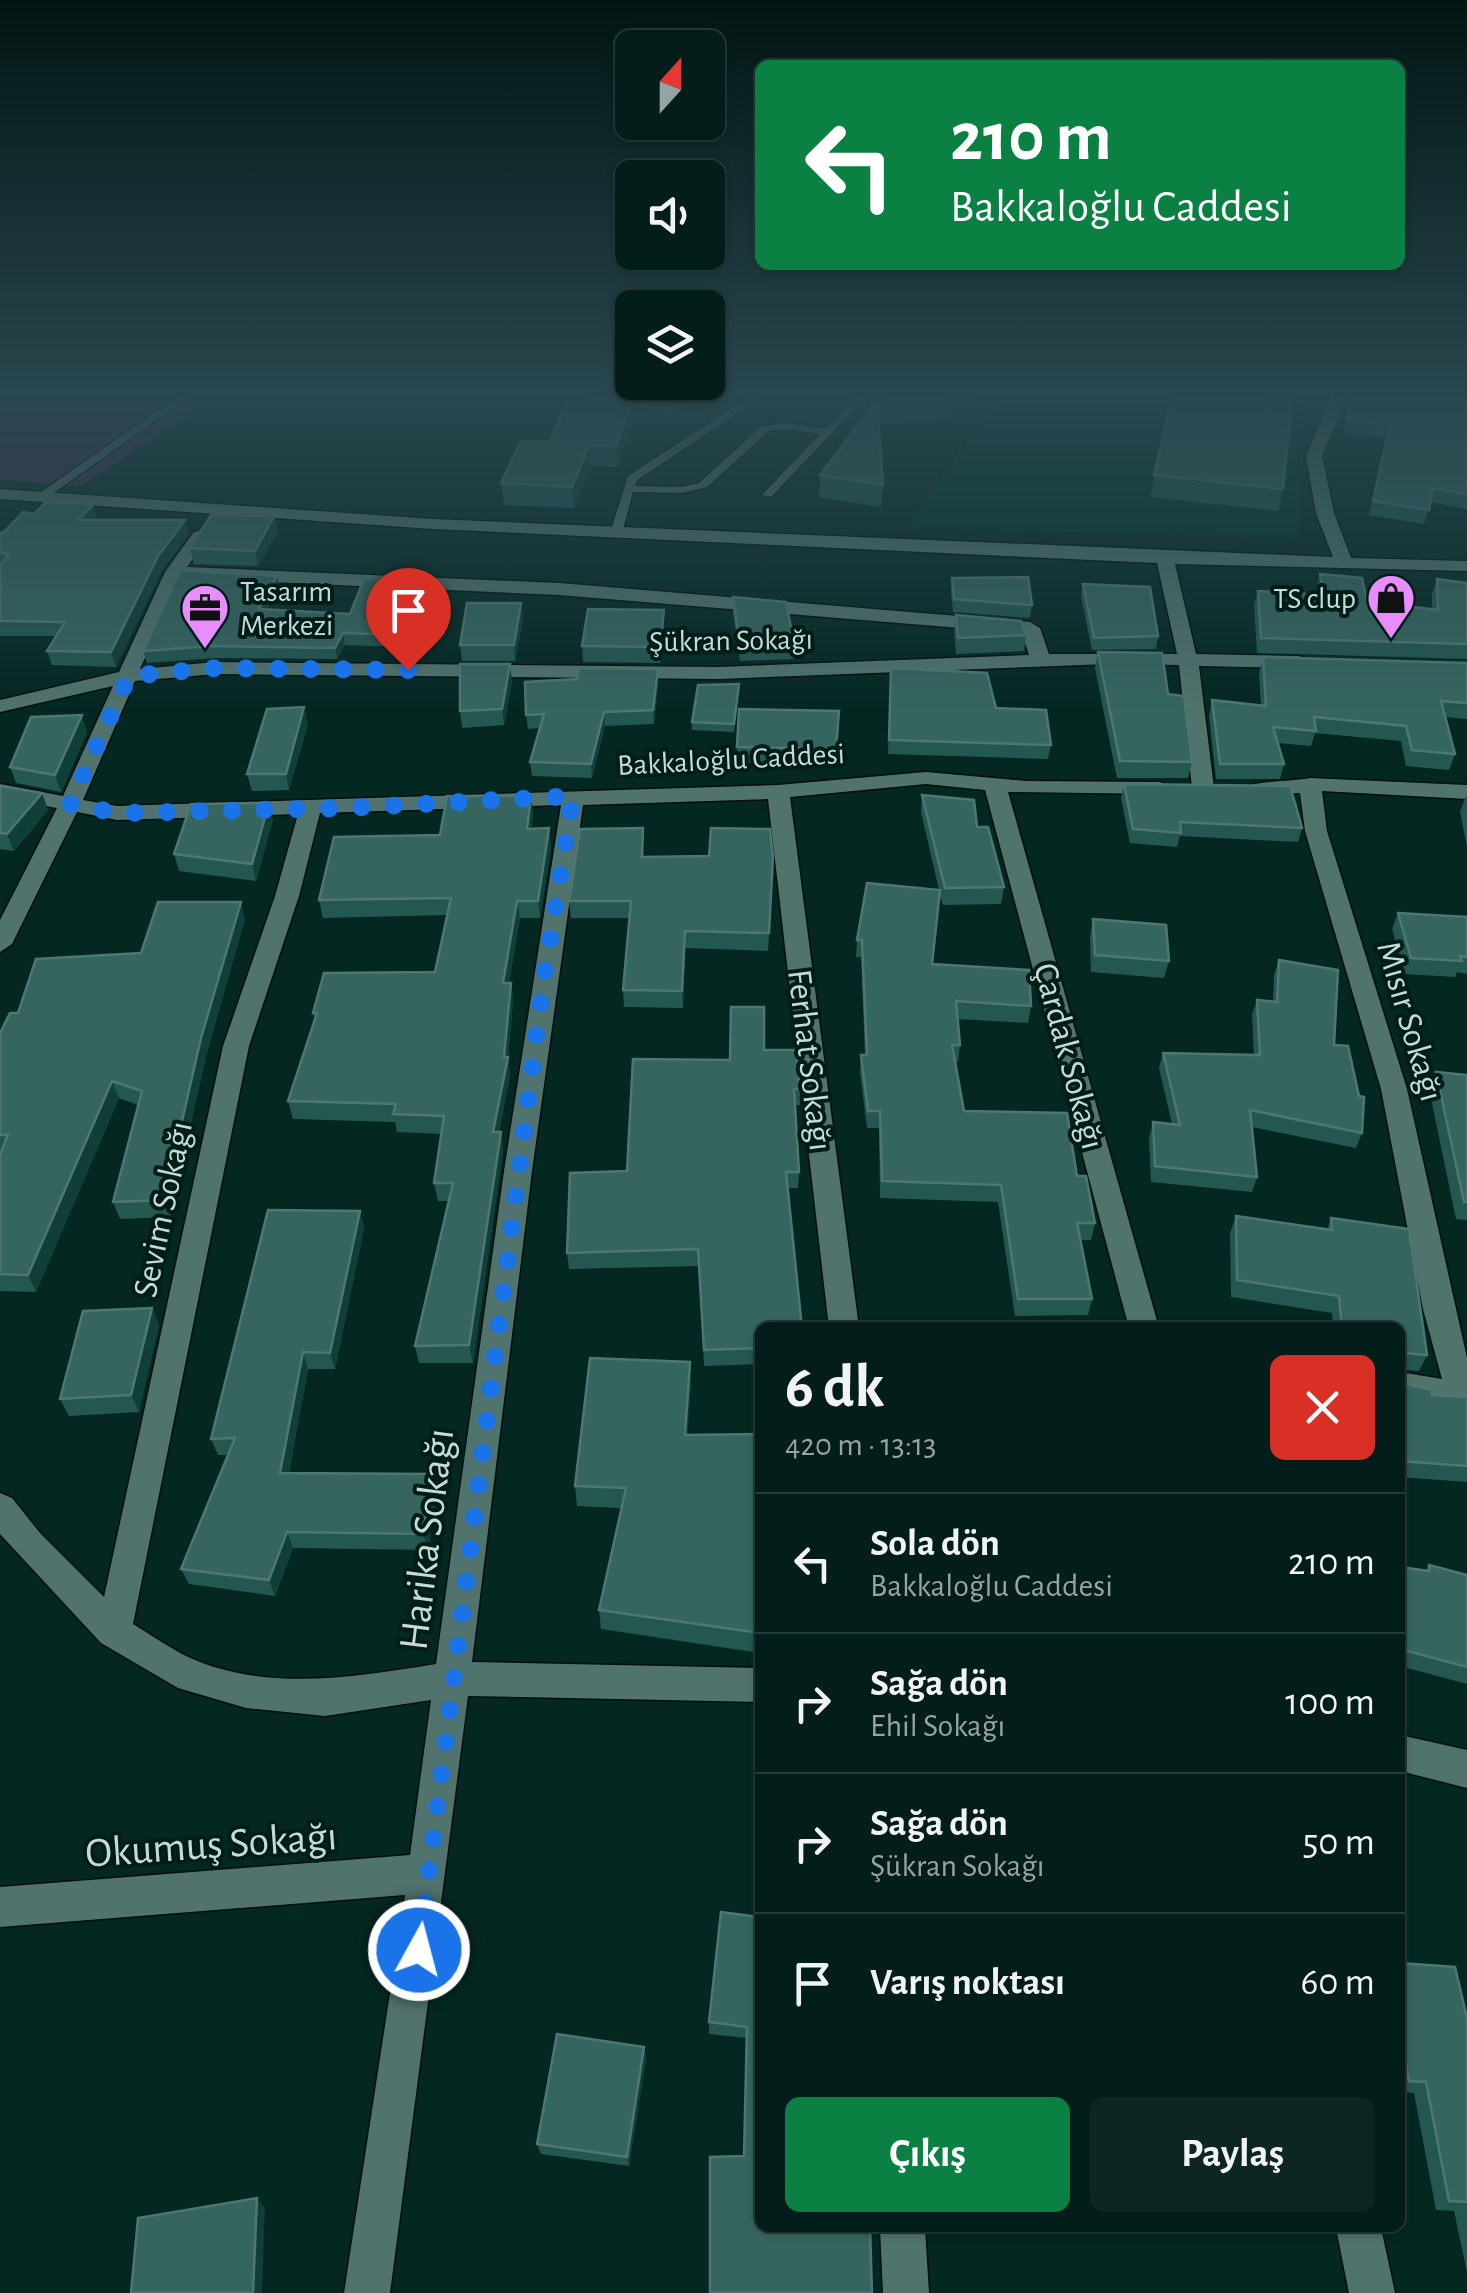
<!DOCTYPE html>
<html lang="tr">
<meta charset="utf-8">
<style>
:root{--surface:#031d1a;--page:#0d2623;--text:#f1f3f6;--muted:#97a2a2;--line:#243b39;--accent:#0b8043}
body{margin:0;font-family:"Alegreya Sans",sans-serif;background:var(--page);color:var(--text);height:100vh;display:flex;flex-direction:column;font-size:38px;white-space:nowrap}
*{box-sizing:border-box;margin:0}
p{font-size:32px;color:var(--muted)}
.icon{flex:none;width:55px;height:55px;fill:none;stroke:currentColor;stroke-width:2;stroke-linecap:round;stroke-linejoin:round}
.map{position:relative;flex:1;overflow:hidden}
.details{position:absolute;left:755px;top:1322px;width:650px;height:910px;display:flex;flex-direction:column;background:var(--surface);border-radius:15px;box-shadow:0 2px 8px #0004,0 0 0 2px var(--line)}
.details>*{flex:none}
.hud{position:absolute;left:755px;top:60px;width:650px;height:210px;border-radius:15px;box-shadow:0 2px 8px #0004,0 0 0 2px var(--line);background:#0b8043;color:#fff;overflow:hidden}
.needle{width:65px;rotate:21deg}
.tools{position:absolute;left:615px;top:30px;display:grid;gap:20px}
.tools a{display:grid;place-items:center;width:110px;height:110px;border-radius:15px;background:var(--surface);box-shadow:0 2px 8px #0004,0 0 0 2px var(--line);font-size:50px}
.pin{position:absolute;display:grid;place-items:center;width:85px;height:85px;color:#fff;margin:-102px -42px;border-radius:50% 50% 50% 0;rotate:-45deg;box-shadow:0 0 10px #0007}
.pin .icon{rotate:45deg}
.me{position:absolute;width:110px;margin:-55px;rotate:7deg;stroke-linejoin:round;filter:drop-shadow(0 0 8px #0008)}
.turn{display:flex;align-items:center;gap:35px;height:210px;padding:0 30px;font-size:45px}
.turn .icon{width:130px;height:130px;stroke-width:2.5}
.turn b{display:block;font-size:70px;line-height:85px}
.round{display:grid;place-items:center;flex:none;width:105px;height:105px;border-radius:15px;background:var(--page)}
.headline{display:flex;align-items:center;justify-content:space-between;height:170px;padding:0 30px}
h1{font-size:60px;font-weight:700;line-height:75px}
.action{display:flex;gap:20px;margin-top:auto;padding:20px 30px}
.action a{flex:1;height:115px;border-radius:15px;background:var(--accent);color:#fff;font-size:40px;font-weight:700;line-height:115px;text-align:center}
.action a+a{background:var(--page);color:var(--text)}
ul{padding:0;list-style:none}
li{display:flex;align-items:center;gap:30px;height:140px;padding:0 30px;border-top:2px solid var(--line)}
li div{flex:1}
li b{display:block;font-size:38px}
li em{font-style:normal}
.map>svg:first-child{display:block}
.built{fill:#01322c}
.green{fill:#432b49}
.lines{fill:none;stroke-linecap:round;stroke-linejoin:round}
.service-casing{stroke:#000f0c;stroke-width:3}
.minor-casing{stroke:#000f0c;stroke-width:3}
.service{fill:#51736d;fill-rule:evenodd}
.minor{fill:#51736d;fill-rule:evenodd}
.wall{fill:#245750}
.shaded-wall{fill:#103e38}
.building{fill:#36655f;stroke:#4d7772;stroke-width:2.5}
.route{stroke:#1a73e8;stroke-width:18;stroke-dasharray:0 32.4}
.labels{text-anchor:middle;stroke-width:8;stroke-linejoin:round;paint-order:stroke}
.far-poi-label{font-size:30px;fill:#c8dad7;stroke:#001d19;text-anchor:start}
.far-street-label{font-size:30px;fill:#c8dad7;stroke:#001d19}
.street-label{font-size:35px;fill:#c8dad7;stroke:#001d19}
.near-street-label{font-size:42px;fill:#c8dad7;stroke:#001d19}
</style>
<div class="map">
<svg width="1467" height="2293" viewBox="0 0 1467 2293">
<rect width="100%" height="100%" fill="#042722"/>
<!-- built -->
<polygon class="built" points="1002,392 1314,392 1305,421 1298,538 907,528"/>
<!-- green -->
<polygon class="green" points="0,392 224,392 81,486 0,480"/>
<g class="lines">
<!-- service casing -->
<g class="service-casing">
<g id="service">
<polygon points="184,392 196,392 45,499 37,499 37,495"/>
<polygon points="757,392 769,392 637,480 635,486 682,487 699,483 762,426 788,423 825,429 861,392 871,392 771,497 762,495 820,434 788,429 769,431 707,487 682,493 633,492 622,533 612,535 610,533 628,476"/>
</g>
</g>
<!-- minor casing -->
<g class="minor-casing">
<g id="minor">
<path d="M1333 392H1349L1322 456 1334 513 1351 558 1467 561V571L1175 564 1196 654 1299 656 1309 662 1299 668 1199 666 1214 788 1203 794 1192 788 1179 665 1108 664 718 679 215 674 135 681 83 800 117 806 778 785 926 772 1026 781 1160 782 1171 788 1160 794 1008 792 1159 1328H1129L985 790 926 784 790 797 859 1328H829L768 799 583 805 532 1171 472 1662 760 1668V1702L468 1696 390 2293H344L405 1895 0 1927V1887L410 1855 431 1700 325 1716 246 1708 178 1688 101 1643 0 1534V1493L12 1498 40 1533 104 1597 223 1046 275 896 298 814 117 820 77 812 12 944 0 952V920L57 808 0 798V784L63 796 113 686 0 712V700L119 672 165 572 194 532 200 531 209 536 187 567 559 583 1030 622 1040 628 1049 654H1177L1157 563 433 529 0 499V489L433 519 1333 557 1316 513 1306 456ZM181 578 559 595 1022 633 1029 655 718 667 215 662 140 669ZM561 805 504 1171 436 1664C354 1677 265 1693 186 1656 168 1647 150 1634 133 1624L249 1046 299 896 320 813Z"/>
<path d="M1310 778 1467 785V799L1322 791 1327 831 1407 1089 1467 1358V1410L1400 1398V1372L1442 1379 1423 1309 1381 1089 1305 831 1300 793 1253 795 1242 789C1252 780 1292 782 1310 778Z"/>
<polygon points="1400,1735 1467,1750 1467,1788 1400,1771"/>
<polygon points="880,2228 925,2228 929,2293 883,2293"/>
<polygon points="1336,2228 1381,2228 1395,2293 1349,2293"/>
</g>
</g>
<!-- service -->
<use href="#service" class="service"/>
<!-- minor -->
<use href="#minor" class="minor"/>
</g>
<!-- wall -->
<g class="wall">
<polygon points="598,392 689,392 688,402 670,414 639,406 617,467 591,466 574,508 504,505 501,483 550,442 582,402"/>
<polygon points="889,392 977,392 965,407 954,405 944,419 879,424 883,485 881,507 819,497 820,475"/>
<polygon points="1173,392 1220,392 1283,489 1278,511 1150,497"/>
<polygon points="1355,392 1467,392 1467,509 1430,502 1424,524 1369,515 1386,438 1343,433"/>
<polygon points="34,514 97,519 188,534 162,570 116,667 52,665 47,651 56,636 0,636 0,533"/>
<polygon points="274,516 278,532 258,566 194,564 190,548"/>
<polygon points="1320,574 1367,601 1432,609 1432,594 1437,579 1467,583 1467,659 1257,653 1254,605 1258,591 1317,594 1316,589"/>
<polygon points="952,578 1032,605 1030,618 953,612 951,591"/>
<polygon points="1083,584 1158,636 1156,649 1092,650 1081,596"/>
<polygon points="279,587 267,609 350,614 410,592 402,647 345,645 337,659 215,658 147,663 143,651"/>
<polygon points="733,597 794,643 794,659 740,661 733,613"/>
<polygon points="521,603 523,619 515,661 462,661 460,645"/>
<polygon points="956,615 1026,635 1024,651 956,654 954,631"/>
<polygon points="664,625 660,663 583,662 582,646"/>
<polygon points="1098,652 1168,694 1192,762 1188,778 1117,778 1095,668"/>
<polygon points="1263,657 1467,663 1467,719 1445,717 1455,754 1449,770 1406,766 1401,741 1315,733 1311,746 1278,743 1284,764 1280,779 1216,779 1209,716 1212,700 1261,706 1259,673"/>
<polygon points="658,669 658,682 654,724 605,726 592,778 532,776 530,762 540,728 528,729 526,715 577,679"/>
<polygon points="512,681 504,725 462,728 460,711"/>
<polygon points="890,682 996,708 1051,745 1048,759 888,754"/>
<polygon points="739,684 734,732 692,730 692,722"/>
<polygon points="839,711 835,765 737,763 737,747"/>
<polygon points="308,724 289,790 252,791 247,774"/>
<polygon points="87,732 61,792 16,783 10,767"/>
<polygon points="1124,784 1302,828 1298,842 1180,836 1177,847 1130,843 1121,798"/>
<polygon points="0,786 42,793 48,810 14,851 0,849"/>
<polygon points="922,795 977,827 1004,887 1001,904 943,905 939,892 932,964 1031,1006 1028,1023 958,1019 960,1045 958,1062 955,1062 964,1111 1077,1176 1095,1223 1091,1240 1080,1240 1092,1299 1088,1315 1015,1316 998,1202 880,1198 879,1128 867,1128 860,1072 861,1055 865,1055 861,957 856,957 857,940 939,890 921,812"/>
<polygon points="531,796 533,813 531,829 551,846 540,918 520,918 509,983 511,983 513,1001 508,1058 510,1075 499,1132 501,1132 503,1150 473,1363 419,1363 415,1346 449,1201 438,1201 434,1183 442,1134 397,1132 395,1122 293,1119 288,1101 315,1020 313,1013 435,972 447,915 323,918 319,900 440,835"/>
<polygon points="1466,796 1467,796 1467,847 1460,812"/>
<polygon points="273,819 256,881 179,871 174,854"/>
<polygon points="643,857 773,873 768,951 685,948 683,1008 624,1007 623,990 630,918 571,918 569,901"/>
<polygon points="1398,913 1467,917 1467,974 1457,972 1455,977 1405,974 1392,929"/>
<polygon points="245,919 206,1056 170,1217 120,1219 113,1202 138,1105 119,1098 36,1292 0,1291 0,1033 18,1013 141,953"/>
<polygon points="1093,919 1169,961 1164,978 1091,972 1090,937"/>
<polygon points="1279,960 1334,1045 1362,1133 1356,1148 1252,1127 1257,1177 1252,1192 1151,1182 1149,1138 1153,1122 1172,1124 1159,1068 1163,1053 1254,1055 1252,1015 1257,1000 1273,1002 1274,975"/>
<polygon points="764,1050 800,1089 800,1105 795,1105 799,1172 798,1188 788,1188 760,1328 760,1364 704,1366 699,1266 569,1269 567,1253 627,1171 730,1060"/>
<polygon points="1436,1072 1467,1075 1467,1220 1456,1219 1429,1089"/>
<polygon points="360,1211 364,1228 335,1369 308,1369 289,1473 437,1490 428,1550 293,1548 275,1596 189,1584 181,1569 228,1455 218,1455 211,1439"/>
<polygon points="1236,1216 1327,1230 1331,1218 1427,1355 1419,1371 1406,1370 1405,1384 1432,1395 1467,1397 1467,1482 1400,1477 1400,1328 1333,1328 1332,1313 1231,1297 1230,1233"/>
<polygon points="152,1308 159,1325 139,1412 69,1416 60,1399"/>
<polygon points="691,1383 687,1435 760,1434 760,1653 601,1629 599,1610 621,1508 577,1506 575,1486"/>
<polygon points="1429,1565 1467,1575 1467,1684 1400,1666 1400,1567 1426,1571"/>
<polygon points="721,1912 872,2293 744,2156 747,2038 709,2034 709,2022"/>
<polygon points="1400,1963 1467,2018 1467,2272 1454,2211 1436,2210 1414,2093 1400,2092"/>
<polygon points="644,2047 646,2058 629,2166 541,2154 537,2144"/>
</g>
<!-- shaded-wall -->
<g class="shaded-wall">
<polygon points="636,392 639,392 639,406 617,467 616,446"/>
<polygon points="671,392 689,392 688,402 670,414 669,393"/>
<polygon points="952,392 955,392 954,405 944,419 946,401"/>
<polygon points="967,392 977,392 965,407"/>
<polygon points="589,445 591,466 574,508 572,487"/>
<polygon points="93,505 97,519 82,534 78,520"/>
<polygon points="274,516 278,532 258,566 255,551"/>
<polygon points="185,520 188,534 162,570 116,667 111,652 158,556"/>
<polygon points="277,576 279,587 261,620 259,609"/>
<polygon points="408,580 410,592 402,647 400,635"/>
<polygon points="521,603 523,619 515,661 514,645"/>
<polygon points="664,610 664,625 660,663 660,647"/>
<polygon points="343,633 345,645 337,659 335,648"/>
<polygon points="510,664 512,681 504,725 502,709"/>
<polygon points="658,669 658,682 654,724 653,710"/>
<polygon points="304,707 308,724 289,790 286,774"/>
<polygon points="604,712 605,726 592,778 591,764"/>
<polygon points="82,715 87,732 61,792 55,775"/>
<polygon points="42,793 48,810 14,851 7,834"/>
<polygon points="531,796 533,813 529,846 527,829"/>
<polygon points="269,803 273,819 256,881 252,864"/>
<polygon points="549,828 551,846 540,918 538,901"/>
<polygon points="517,901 520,918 506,1001 503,983"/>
<polygon points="241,902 245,919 206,1056 170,1217 164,1200 201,1038"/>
<polygon points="685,931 685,948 683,1008 682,991"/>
<polygon points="511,983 513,1001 508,1058 510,1075 495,1150 493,1132 504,1057"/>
<polygon points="112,1081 119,1098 36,1292 28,1275"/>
<polygon points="501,1132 503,1150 473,1363 469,1345"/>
<polygon points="360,1211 364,1228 335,1369 330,1353"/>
<polygon points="152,1308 159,1325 139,1412 131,1395"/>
<polygon points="303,1352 308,1369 286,1489 280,1473"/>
<polygon points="690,1362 691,1383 686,1457 685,1435"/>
<polygon points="433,1474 437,1490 428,1550 423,1534"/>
<polygon points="287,1532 293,1548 275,1596 269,1580"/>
<polygon points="644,2047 646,2058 629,2166 627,2157"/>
<polygon points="257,2198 265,2208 262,2293 253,2293"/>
</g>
<!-- building -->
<g class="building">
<polygon points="598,392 636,392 616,446 589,445 572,487 501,483 521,441 550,442 567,401 582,402"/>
<polygon points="889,392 952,392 946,401 877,406"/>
<polygon points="1173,392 1216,392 1292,401 1283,489 1154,475"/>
<polygon points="1355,392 1467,392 1467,494 1433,488 1429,510 1373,501 1390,425 1346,419"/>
<polygon points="877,400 883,485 820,475"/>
<polygon points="46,502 93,505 78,520 185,520 158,556 111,652 47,651 65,622 0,621 0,566 9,554 0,553 0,533 4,532 23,512 34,514"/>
<polygon points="211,515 274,516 255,551 190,548"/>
<polygon points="180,570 277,576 259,609 350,614 364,579 408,580 400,635 343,633 335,648 212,646 143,651"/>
<polygon points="1320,574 1362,578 1367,601 1438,610 1437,579 1467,583 1467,644 1261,638 1258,591 1324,595"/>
<polygon points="1028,577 1032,605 954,599 952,578"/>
<polygon points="1083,584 1150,587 1158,636 1094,638"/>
<polygon points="733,597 786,602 794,643 740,645"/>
<polygon points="467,603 521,603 514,645 460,645"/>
<polygon points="588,609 664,610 660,647 582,646"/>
<polygon points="956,615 1021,621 1026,635 958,638"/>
<polygon points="1098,652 1162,653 1168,694 1184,696 1192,762 1120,761"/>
<polygon points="1263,657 1467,663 1467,703 1441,701 1455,754 1412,750 1406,726 1314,717 1316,731 1273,727 1284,764 1220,764 1212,700 1266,706"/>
<polygon points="460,664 510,664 502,709 460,711"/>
<polygon points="579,668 658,669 653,710 604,712 591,764 530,762 544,714 526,715 525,682 577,679"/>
<polygon points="891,668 987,673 996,708 1046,710 1051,745 889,740"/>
<polygon points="739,684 734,724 692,722 698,685"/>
<polygon points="304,707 286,774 247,774 267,709"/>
<polygon points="739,709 839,711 836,749 737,747"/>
<polygon points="82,715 55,775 10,767 31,717"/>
<polygon points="1124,784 1290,786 1302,828 1180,822 1181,833 1133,829"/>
<polygon points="0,786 42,793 7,834 0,833"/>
<polygon points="922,795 974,800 977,827 988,827 1004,887 945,888"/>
<polygon points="447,796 531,796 527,829 549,828 538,901 517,901 503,983 511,983 504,1057 508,1057 493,1132 501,1132 469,1345 415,1346 453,1183 434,1183 444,1116 393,1114 396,1104 288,1101 317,1013 313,1013 324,973 435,972 451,898 319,900 334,837 440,835"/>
<polygon points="269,803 252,864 174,854 191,804"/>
<polygon points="643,828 642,857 709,856 711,828 770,829 773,856 769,933 685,931 682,991 623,990 631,901 569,901 580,829"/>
<polygon points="867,883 940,890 932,964 1029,970 1031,1006 956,1001 960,1045 952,1045 964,1111 1067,1113 1077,1176 1086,1176 1095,1223 1077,1223 1092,1299 1018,1299 1001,1185 882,1181 880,1111 868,1111 861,1055 867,1055 862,940 857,940"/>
<polygon points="158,902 241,902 201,1038 164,1200 113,1202 142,1091 112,1081 28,1275 0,1274 0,1155 8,1135 0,1135 0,1033 10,1013 18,1013 36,959 141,953"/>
<polygon points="1398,913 1467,917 1467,957 1460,956 1462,961 1411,958"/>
<polygon points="1093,919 1166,925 1169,961 1095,955"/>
<polygon points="1279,960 1338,970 1334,1045 1348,1046 1359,1096 1364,1097 1362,1133 1250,1110 1257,1177 1155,1166 1153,1122 1180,1125 1163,1053 1260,1055 1257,1000 1277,1002"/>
<polygon points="731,1007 764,1007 764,1050 796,1050 800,1089 794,1089 799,1172 786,1172 802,1328 760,1328 760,1348 704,1350 698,1249 567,1253 570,1173 627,1171 633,1059 730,1060"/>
<polygon points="1436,1072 1467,1075 1467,1202 1464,1202"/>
<polygon points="268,1210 360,1211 330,1353 303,1352 280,1473 433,1474 423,1534 287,1532 269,1580 181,1569 235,1438 211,1439"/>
<polygon points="1236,1216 1332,1230 1331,1218 1409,1229 1427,1355 1406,1353 1405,1384 1432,1390 1432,1395 1467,1397 1467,1466 1400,1461 1400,1328 1342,1328 1339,1296 1237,1280"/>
<polygon points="152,1308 131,1395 60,1399 83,1311"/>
<polygon points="590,1358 690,1362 685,1435 760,1434 760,1633 599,1610 626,1488 575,1486"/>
<polygon points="1429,1565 1467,1575 1467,1667 1400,1649 1400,1567 1429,1571"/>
<polygon points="721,1912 760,1917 760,2228 870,2228 872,2293 710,2293 710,2157 744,2156 747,2027 709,2022"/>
<polygon points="1400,1963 1455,1967 1467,2018 1467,2202 1449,2201 1426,2082 1409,2081 1400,2034"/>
<polygon points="557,2034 644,2047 627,2157 537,2144"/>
<polygon points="257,2198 253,2293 131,2293 138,2218"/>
</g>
<!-- sky -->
<linearGradient id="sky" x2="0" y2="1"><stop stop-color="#021513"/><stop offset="0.55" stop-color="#29474f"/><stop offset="1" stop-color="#29474f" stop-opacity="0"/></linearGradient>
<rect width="1467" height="713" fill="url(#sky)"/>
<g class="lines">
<!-- route -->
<polyline class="route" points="408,670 215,668 129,676 70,804 118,813 346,808 573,796 542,991 419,1950"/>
</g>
<!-- icons -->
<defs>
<g id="shop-pin" transform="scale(2.5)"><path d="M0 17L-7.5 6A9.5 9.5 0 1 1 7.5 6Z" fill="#e98dfe" stroke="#001d19"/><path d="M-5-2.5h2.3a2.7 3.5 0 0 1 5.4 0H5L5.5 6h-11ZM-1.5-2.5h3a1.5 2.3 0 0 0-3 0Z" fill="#111"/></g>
<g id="office-pin" transform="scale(2.5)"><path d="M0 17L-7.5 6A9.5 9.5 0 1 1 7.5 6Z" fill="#e98dfe" stroke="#001d19"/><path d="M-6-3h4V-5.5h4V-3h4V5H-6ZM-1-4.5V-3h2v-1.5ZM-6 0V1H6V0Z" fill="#111"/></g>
</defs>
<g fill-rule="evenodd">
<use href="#shop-pin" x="1391" y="598"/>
<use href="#office-pin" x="205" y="608"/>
</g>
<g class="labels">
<!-- far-poi labels -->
<g class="far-poi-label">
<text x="240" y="601">Tasarım<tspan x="240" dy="34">Merkezi</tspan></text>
<text x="1356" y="608" text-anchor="end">TS clup</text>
</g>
<!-- far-street labels -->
<g class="far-street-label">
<text transform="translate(731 640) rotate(-1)" y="10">Şükran Sokağı</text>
<text transform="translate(731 759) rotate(-3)" y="10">Bakkaloğlu Caddesi</text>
</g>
<!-- street labels -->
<g class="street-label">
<text transform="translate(1411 1021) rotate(74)" y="12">Mısır Sokağı</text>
<text transform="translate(1070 1056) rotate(75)" y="12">Çardak Sokağı</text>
<text transform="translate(811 1060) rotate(83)" y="12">Ferhat Sokağı</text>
<text transform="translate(162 1209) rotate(-78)" y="12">Sevim Sokağı</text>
</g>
<!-- near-street labels -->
<g class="near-street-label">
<text transform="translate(425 1539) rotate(-83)" y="15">Harika Sokağı</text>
<text transform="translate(211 1843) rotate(-4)" y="15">Okumuş Sokağı</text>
</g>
</g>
</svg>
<div class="tools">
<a><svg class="needle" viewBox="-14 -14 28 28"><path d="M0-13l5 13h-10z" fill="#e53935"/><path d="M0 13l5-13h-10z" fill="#97a2a2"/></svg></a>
<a><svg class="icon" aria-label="sound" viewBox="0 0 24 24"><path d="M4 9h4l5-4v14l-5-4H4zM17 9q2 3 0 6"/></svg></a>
<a><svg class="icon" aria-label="layers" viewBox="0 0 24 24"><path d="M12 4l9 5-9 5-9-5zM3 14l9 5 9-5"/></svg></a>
</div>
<div class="pin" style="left:408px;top:670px;background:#d93025"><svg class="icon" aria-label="arrive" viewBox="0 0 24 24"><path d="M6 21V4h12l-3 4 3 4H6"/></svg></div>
<svg class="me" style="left:419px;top:1950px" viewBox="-20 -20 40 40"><circle r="17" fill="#1a73e8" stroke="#fff" stroke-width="3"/><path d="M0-11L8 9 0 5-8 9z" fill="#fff"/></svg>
<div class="hud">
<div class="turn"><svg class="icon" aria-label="left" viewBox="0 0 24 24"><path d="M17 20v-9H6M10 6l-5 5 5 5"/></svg><div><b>210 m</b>Bakkaloğlu Caddesi</div></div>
</div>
<section class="details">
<div class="headline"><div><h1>6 dk</h1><p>420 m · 13:13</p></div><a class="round" style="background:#d93025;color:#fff"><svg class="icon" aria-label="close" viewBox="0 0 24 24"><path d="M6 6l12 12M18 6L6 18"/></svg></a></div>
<ul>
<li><svg class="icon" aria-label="left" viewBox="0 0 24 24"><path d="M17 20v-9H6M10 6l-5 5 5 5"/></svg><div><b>Sola dön</b><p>Bakkaloğlu Caddesi</p></div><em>210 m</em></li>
<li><svg class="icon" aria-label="right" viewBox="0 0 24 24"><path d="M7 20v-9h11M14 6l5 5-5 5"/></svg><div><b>Sağa dön</b><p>Ehil Sokağı</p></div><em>100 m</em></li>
<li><svg class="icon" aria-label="right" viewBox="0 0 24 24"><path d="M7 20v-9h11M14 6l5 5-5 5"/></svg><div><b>Sağa dön</b><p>Şükran Sokağı</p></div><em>50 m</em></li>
<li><svg class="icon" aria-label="arrive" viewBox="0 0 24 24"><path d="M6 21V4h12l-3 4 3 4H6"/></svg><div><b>Varış noktası</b></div><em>60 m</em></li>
</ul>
<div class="action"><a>Çıkış</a><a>Paylaş</a></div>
</section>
</div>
